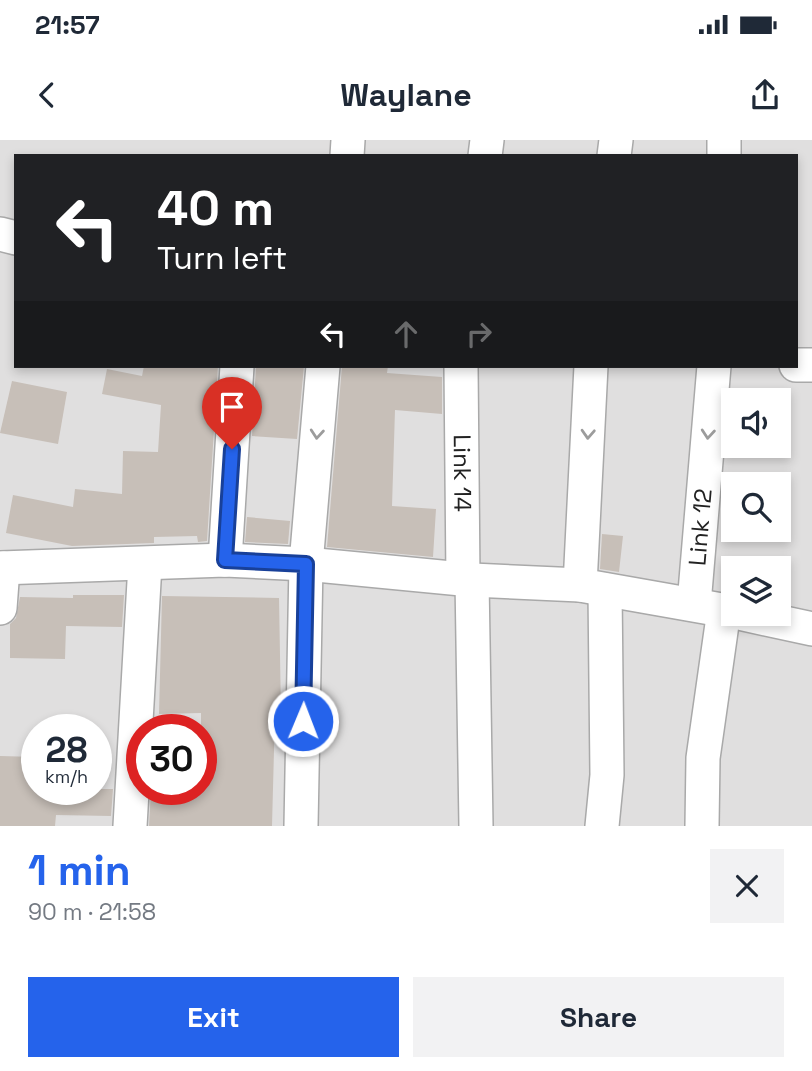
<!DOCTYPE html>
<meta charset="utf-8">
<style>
:root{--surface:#fff;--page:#f2f2f3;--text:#1f2937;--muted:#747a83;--accent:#2563eb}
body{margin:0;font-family:"Space Grotesk",sans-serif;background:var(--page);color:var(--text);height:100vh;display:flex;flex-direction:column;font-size:26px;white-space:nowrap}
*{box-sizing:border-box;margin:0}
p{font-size:23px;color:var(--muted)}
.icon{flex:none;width:38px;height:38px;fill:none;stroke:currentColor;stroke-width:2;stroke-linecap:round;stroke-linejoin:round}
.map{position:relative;height:686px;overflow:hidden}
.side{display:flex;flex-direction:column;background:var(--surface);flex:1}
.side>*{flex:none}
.guide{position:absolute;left:14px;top:14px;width:784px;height:214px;border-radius:0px;box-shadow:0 4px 10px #0003;background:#202124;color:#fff;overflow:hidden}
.buttons{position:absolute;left:721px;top:248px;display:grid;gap:14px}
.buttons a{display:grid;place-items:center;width:70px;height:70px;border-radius:0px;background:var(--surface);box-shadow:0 4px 10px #0003;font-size:35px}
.speed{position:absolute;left:21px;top:574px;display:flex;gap:14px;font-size:35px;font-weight:700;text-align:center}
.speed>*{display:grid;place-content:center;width:91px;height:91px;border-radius:50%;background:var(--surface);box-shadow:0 4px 10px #0003;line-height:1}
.speed small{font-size:18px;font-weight:400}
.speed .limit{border:10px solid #d22;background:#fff;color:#111}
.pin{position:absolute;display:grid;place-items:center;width:60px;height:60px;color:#fff;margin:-72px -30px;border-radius:50% 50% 50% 0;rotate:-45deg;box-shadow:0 0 7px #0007}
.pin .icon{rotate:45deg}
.me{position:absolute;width:77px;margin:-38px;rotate:1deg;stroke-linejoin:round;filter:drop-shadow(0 0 5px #0008)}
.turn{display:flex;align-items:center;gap:24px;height:147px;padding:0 28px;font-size:32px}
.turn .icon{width:91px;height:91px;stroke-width:2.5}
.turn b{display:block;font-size:49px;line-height:60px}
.lanes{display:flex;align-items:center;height:66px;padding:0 28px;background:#0003;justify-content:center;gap:35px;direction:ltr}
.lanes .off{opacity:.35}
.round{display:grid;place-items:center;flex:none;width:74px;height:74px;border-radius:0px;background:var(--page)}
.headline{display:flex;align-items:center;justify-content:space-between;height:119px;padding:0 28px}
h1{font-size:42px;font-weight:600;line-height:52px;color:var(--accent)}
.primary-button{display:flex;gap:14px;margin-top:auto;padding:14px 28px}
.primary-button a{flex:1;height:80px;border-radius:0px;background:var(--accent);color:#fff;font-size:28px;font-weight:600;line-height:80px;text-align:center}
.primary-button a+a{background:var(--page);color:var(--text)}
.status{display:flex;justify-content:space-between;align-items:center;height:49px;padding:0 35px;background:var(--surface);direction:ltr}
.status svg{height:19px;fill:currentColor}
header{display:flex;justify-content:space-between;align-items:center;height:91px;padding:0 28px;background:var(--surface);font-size:32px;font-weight:600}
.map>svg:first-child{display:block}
.residential{fill:#e0dfdf;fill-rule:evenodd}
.building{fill:#c7bfb8}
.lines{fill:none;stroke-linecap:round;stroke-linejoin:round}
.minor-casing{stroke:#a9a9a9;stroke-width:36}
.minor{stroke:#fff;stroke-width:33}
.oneway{stroke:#9c9c9c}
.route-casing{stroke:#184099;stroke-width:18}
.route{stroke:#2563eb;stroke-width:12}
.labels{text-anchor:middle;stroke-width:5;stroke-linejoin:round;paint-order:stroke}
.street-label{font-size:24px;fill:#222;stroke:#fff}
</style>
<div class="status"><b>21:57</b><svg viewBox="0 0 49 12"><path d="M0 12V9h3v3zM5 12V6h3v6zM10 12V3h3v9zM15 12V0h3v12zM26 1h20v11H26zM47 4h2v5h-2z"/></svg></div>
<header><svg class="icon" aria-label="back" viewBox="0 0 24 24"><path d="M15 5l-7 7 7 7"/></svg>Waylane<svg class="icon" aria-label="share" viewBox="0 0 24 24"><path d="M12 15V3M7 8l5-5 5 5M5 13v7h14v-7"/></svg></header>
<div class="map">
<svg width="812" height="686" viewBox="0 0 812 686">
<rect width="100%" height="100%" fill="#f2efe9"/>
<!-- residential -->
<path class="residential" d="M0 0H812V686H0ZM16 16H796V226H16ZM733 261H779V306H733ZM733 345H779V390H733ZM733 429H779V474H733ZM37 590H96V649H37ZM142 590H201V649H142Z"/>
<!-- building -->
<g class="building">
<polygon points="144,226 218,226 207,401 198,402 197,396 154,397 154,403 72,406 6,393 13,355 73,367 75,349 122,354 123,311 158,312 161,265 102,254 107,229 142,236"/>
<polygon points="256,226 304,226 297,299 252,296"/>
<polygon points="342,226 388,226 387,233 442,237 442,274 395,270 392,366 436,369 433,417 327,407"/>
<polygon points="12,241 67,252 58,304 0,293"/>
<polygon points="247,377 290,381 288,404 245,402"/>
<polygon points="602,394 623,396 619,432 600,429"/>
<polygon points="73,455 124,455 122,487 66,486 65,519 10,518 10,484 16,478 20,457 73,458"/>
<polygon points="162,456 279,458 281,573 275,573 272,686 149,686 151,649 201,649 201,573 159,574"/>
<polygon points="0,616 37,617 37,649 113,649 111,676 56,675 55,686 0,686"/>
</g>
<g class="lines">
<!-- minor casing -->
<g class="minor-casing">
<g id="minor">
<polyline points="347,16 348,0"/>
<polyline points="485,16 487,0"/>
<polyline points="614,16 616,0"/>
<polyline points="724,16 724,0"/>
<polyline points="0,94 16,98"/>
<polyline points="796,225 812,225"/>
<path id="s1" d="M461 226 463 439"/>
<polyline points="225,420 237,226"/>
<polyline points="0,428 225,420 306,424 472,440 580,445 733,472"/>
<polyline points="472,440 476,686"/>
<polyline points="580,445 591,226"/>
<path id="s2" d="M694 464 714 226"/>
<polyline points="0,468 3,428"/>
<polyline points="743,474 812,489"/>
<polyline points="130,686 145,424"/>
<polyline points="301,686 306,424 323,226"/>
<polyline points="602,686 607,635 605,450"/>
<polyline points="702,686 703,618 724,470"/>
</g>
</g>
<!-- minor -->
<use href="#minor" class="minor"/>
</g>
<!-- one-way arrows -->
<defs><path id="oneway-chevron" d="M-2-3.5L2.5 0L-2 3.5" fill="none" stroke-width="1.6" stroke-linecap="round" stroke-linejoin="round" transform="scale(1.75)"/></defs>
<g class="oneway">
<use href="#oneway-chevron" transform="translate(317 294) rotate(95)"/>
<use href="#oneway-chevron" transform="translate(588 294) rotate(93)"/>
<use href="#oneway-chevron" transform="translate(708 294) rotate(95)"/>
</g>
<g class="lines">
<!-- route casing -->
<g class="route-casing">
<polyline id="route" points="232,309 225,420 306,424 303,581"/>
</g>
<!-- route -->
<use href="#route" class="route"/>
</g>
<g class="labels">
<!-- street labels -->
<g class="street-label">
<text dy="8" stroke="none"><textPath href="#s1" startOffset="107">Link 14</textPath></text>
<text dy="8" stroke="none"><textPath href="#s2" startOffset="77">Link 12</textPath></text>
</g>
</g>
</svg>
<div class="buttons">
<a><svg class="icon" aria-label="sound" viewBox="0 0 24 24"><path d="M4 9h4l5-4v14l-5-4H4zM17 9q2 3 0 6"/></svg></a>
<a><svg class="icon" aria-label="search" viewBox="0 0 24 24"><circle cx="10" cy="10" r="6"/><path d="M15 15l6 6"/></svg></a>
<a><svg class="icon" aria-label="layers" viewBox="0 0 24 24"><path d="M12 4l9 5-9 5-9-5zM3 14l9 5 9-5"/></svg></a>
</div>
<div class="speed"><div>28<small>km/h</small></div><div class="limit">30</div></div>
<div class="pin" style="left:232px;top:309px;background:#d93025"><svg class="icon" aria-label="arrive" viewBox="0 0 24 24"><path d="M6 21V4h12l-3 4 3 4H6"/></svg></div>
<svg class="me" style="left:303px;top:581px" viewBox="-20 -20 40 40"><circle r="17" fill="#2563eb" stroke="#fff" stroke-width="3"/><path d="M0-11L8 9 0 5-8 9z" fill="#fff"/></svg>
<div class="guide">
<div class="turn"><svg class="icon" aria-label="left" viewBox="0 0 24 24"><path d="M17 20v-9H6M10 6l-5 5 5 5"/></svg><div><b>40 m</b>Turn left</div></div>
<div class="lanes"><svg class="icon" aria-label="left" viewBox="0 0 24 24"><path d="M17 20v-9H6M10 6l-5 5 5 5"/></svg><svg class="icon off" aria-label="ahead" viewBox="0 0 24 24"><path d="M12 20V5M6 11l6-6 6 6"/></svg><svg class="icon off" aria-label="right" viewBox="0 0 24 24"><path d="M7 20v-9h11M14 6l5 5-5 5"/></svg></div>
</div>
</div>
<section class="side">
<div class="headline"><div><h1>1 min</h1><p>90 m · 21:58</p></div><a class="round"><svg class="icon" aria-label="close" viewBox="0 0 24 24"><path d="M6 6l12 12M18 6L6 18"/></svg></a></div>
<div class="primary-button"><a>Exit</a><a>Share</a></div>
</section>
